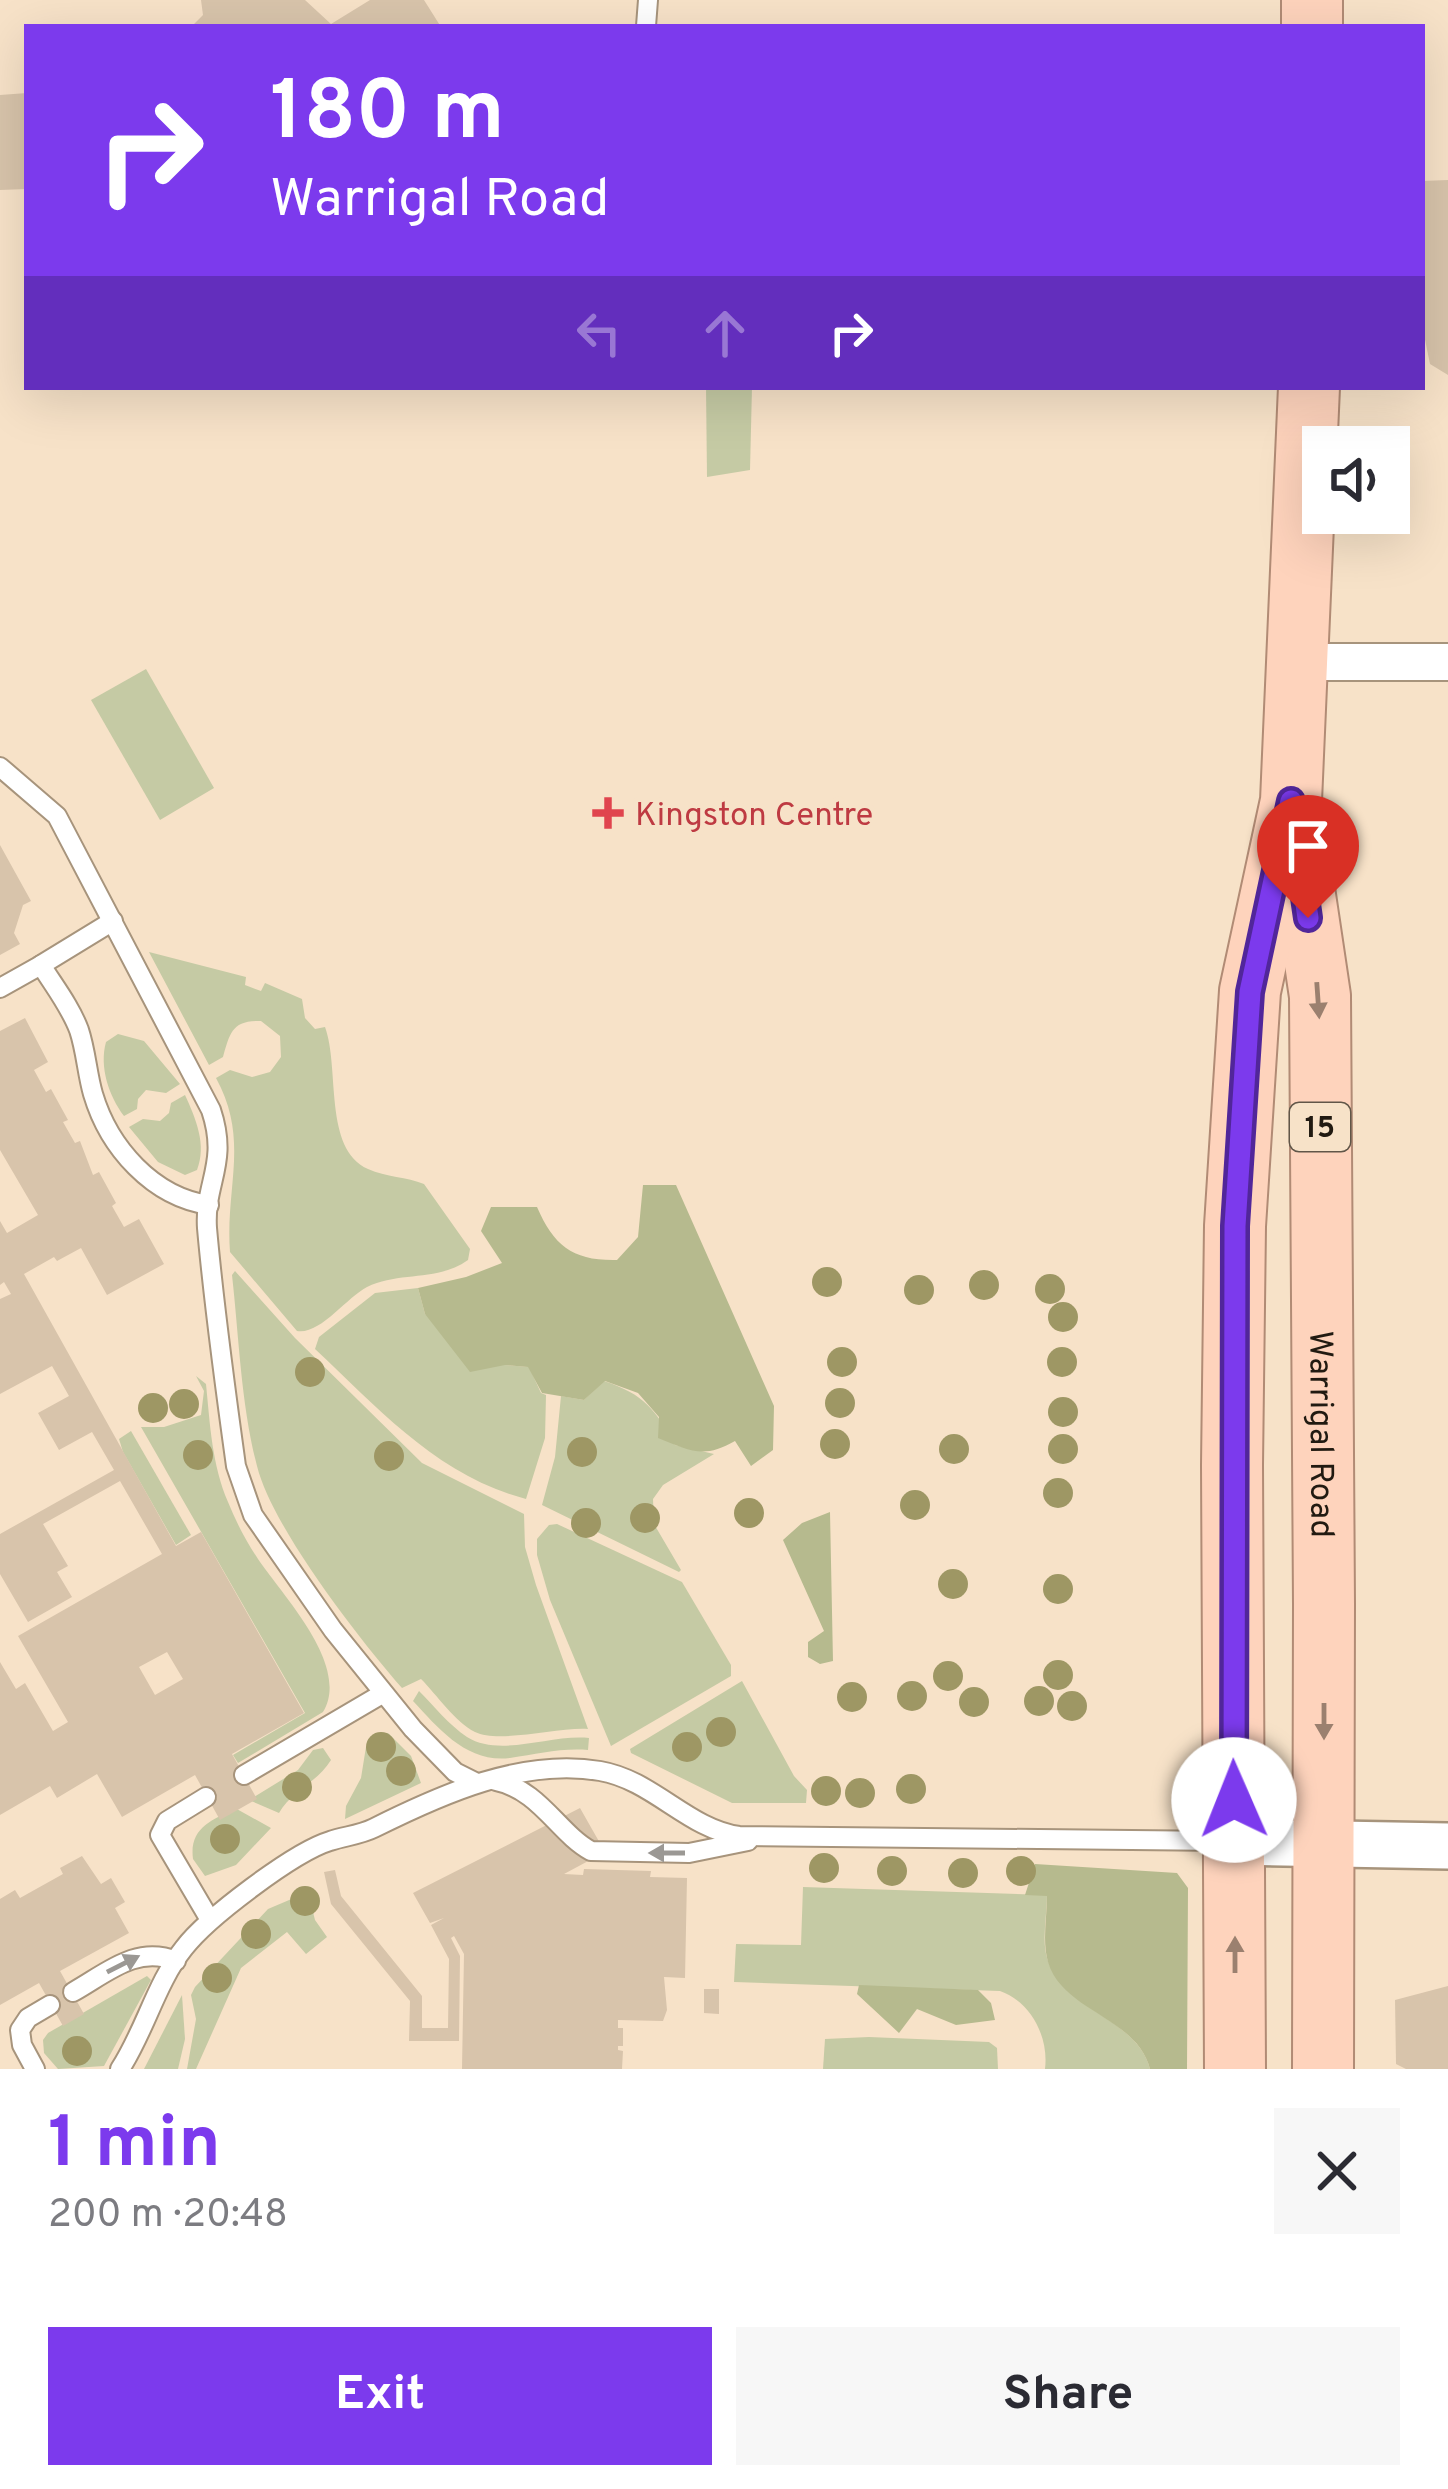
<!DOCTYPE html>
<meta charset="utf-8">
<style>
:root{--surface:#fff;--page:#f7f7f7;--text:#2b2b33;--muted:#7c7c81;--accent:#7c3aed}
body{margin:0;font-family:Overpass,sans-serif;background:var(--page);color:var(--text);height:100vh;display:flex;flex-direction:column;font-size:45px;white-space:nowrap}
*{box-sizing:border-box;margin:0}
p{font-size:39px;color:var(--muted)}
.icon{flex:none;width:66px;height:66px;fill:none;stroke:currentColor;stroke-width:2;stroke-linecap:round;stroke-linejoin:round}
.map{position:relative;height:2069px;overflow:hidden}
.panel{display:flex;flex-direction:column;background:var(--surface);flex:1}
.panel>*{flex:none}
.banner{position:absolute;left:24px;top:24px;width:1401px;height:366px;border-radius:0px;box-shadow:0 12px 48px #0002;background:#7c3aed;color:#fff;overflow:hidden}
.tools{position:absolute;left:1302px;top:426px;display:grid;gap:24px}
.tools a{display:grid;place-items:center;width:108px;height:108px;border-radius:0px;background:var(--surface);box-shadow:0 12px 48px #0002;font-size:60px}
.pin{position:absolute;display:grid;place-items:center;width:102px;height:102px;color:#fff;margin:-123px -51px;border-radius:50% 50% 50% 0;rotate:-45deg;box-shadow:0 0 12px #0007}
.pin .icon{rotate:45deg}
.me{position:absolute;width:132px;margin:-66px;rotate:359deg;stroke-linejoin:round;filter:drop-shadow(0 0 9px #0008)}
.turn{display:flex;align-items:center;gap:42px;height:252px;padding:0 48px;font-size:54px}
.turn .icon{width:156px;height:156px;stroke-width:2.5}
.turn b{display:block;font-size:84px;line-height:102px}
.lanes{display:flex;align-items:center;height:114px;padding:0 48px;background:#0003;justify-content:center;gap:60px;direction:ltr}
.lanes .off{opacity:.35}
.round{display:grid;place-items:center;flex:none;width:126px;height:126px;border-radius:0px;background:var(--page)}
.headline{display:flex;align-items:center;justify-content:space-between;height:204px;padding:0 48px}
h1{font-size:72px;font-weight:700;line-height:90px;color:var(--accent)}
.action{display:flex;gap:24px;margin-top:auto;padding:24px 48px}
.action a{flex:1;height:138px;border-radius:0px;background:var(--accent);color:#fff;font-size:48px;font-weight:700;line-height:138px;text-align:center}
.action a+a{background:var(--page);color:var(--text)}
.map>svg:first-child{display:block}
.green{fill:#c5caa4}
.forest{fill:#b6ba8e}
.building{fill:#d8c4ab;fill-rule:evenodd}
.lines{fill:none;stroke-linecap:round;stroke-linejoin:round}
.service-casing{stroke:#a7947c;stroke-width:22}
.minor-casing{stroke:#a7947c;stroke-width:40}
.tertiary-casing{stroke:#a7947c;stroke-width:50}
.trunk-casing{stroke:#b18b75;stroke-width:64}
.service{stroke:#fff;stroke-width:18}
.minor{stroke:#fff;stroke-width:36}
.tertiary{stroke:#fff;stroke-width:45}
.trunk{stroke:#fed3bc;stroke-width:60}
.tree{fill:#9e9764}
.oneway{fill:#9b806f}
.oneway2{fill:#9b9894}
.route-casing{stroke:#51269a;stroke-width:30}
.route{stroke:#7c3aed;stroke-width:21}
.health-dot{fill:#e0444e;stroke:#f7e2c8;stroke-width:4.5}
.labels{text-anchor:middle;stroke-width:10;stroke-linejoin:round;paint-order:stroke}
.shield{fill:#f7e2c8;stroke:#615648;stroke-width:3}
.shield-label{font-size:30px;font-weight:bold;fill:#211a11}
.health-label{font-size:33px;fill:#be3a42;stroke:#f7e2c8;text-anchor:start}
.street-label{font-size:33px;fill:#211a11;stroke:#f7e2c8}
</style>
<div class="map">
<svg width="1448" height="2069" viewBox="0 0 1448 2069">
<rect width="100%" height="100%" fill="#f7e2c8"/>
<!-- green -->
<g class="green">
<polygon points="706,387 752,387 750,470 707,477"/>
<polygon points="146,669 214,788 160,820 91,700"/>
<path d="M149 952 246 977 245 985 261 991 265 983 302 999 305 1018 315 1029 325 1027C340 1068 323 1149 368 1169 386 1177 407 1177 424 1184L470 1249 468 1260C437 1282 400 1271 367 1287 346 1298 320 1335 297 1331L230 1252C225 1187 250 1140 216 1078L230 1070 252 1077 270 1072 281 1057 280 1036 261 1021C232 1020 230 1033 223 1057L209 1065Z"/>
<path d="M118 1034 144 1041 180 1084 166 1093 146 1090 138 1099 137 1109 124 1116C109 1096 99 1067 106 1042Z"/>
<path d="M185 1095C196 1119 207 1145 197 1170L185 1175 158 1162 129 1127 143 1119 160 1121 169 1113 171 1103Z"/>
<path d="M235 1271 295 1338 422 1463 524 1514 525 1547 536 1585 588 1729C557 1727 499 1744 475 1732 455 1722 437 1695 421 1679L402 1688C359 1639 272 1527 257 1466 241 1405 239 1337 232 1275Z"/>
<path d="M418 1288 425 1314 505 1365 529 1367 541 1393 546 1395 545 1438 526 1499C438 1476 379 1409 315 1349L319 1337 375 1293Z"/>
<path d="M196 1376 206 1384C210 1424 212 1465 228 1502 236 1522 246 1541 258 1559 283 1596 351 1666 323 1712L238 1763 233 1755 305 1713 141 1427H164L201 1415 204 1391Z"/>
<path d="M604 1381C645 1395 654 1408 675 1445L714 1454 663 1485 653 1499 654 1524 681 1570 679 1572 542 1505 555 1457 561 1396 584 1400Z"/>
<polygon points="131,1431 191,1535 176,1545 123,1452 119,1439"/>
<polygon points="557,1524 682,1582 731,1665 731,1676 611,1746 550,1600 537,1555 537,1539 549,1525"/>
<polygon points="742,1681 794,1776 807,1790 806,1803 732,1803 631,1753 630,1749"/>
<path d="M419 1691C434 1706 449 1725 467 1737 501 1758 550 1734 589 1738L588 1750C560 1748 538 1754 510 1758 467 1763 440 1730 413 1701Z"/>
<polygon points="388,1733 411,1756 421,1783 345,1819 346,1806 361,1778 366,1747 378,1735"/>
<path d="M323 1748 331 1760C317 1783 292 1790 279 1813L249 1800 298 1770 313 1750Z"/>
<path d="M235 1808 271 1828 236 1865 205 1876 193 1859C189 1828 211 1821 235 1808Z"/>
<path d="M803 1887 1047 1895C1047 1916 1041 1942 1048 1961 1065 2011 1137 2018 1150 2069H1045C1049 2037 1031 2002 1000 1991L734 1982 736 1944 801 1945Z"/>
<polygon points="308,1892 315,1920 327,1937 306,1954 287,1932 241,1968 196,2069 187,2069 196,2019 191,1995 195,1987 268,1909"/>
<polygon points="147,1976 151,1980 104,2066 58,2069 44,2053 43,2040 48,2033"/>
<polygon points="182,1995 185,2039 178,2069 144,2069"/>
<polygon points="869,2037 989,2042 997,2048 998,2069 823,2069 825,2039"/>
</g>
<!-- forest -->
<g class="forest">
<path d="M643 1185H676L774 1406 773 1450 751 1466 735 1441C704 1459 690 1451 658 1438L659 1417 638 1393 605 1381 584 1400 542 1393 528 1367 505 1365 470 1372 425 1314 418 1288 466 1277 502 1263 481 1231 491 1207H537C554 1246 573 1261 617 1260L638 1237Z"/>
<polygon points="830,1512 833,1661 820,1664 808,1657 808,1642 824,1631 783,1540 802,1523"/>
<path d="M1035 1864 1177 1873 1188 1888 1187 2069H1150C1137 2017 1063 2012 1048 1962 1042 1941 1047 1917 1047 1896L1025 1895Z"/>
<polygon points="859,1985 978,1990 991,2003 995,2020 956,2025 917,2009 899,2033 857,1994"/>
</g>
<!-- building -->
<g class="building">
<polygon points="201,0 305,0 331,24 370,0 424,0 441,27 191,27 203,15"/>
<polygon points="27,93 27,189 0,190 0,95"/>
<polygon points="1448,180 1448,375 1430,364 1422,325 1422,181"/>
<polygon points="0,845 31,901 23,905 14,933 20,944 0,955"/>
<path d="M25 1018 48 1062 34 1070 46 1092 51 1089 68 1120 63 1122 75 1143 80 1141 93 1175 99 1172 116 1203 112 1206 124 1227 139 1219 164 1264 107 1295 81 1248 57 1261 54 1257 24 1274 176 1546 201 1532 304 1713 232 1754 257 1799 220 1820 195 1775 122 1817 97 1774 57 1798 50 1786 0 1815V1662L16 1689 25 1683 53 1731 68 1722 18 1636 162 1554 120 1481 43 1524 68 1566 57 1572 72 1597 28 1622 0 1574V1534L114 1470 92 1432 59 1450 38 1413 69 1396 52 1366 0 1394V1299L11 1294 4 1282 0 1285V1221L7 1233 38 1215 0 1150V1031ZM167 1652 183 1679 155 1695 139 1667Z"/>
<polygon points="580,1808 605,1852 564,1874 583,1875 584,1869 651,1871 650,1877 687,1878 685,1978 664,1977 667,2010 663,2021 618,2020 618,2028 623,2028 623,2046 618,2046 618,2050 623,2051 622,2069 462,2069 464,1954 454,1936 451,1938 460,1956 459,2041 409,2041 410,2001 331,1904 324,1872 335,1870 341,1896 422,1996 422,2028 448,2028 449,1959 431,1925 444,1918 430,1923 413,1893"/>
<polygon points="82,1856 101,1884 111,1878 125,1902 115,1908 129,1933 60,1971 84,2014 63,2026 39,1983 0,2005 0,1899 15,1890 20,1898 63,1874 60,1868"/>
<polygon points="1448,1986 1448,2069 1406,2069 1396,2064 1395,2000"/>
<polygon points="704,1989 719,1989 719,2014 704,2013"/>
</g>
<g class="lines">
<!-- service casing -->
<g class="service-casing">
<g id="service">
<polyline points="646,26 648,0"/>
<path d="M0 767 57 816 211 1110C229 1164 204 1182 207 1228 214 1307 225 1387 236 1466L253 1515 333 1630 413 1729 455 1772 477 1783"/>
<path d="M113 921 41 965C54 986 70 1006 79 1030 86 1051 87 1073 93 1094 109 1148 153 1197 209 1205"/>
<polyline points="0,988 41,965"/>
<polyline points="244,1775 382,1694"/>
<path d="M496 1781C540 1790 558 1833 591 1851L689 1853 748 1841"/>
<polyline points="206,1797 167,1821 160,1835 210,1920"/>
<path d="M73 1992C107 1973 136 1945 176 1961"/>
<polyline points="35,2069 22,2045 20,2030 28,2018 50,2005"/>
<path d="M120 2069C145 2031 156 1983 184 1948 207 1918 294 1852 330 1841 345 1836 360 1835 374 1828 442 1794 522 1758 600 1771 653 1780 688 1829 739 1836L1224 1841"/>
</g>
</g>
<!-- minor casing -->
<g class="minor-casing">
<polyline id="minor" points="1298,662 1448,662"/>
</g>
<!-- tertiary casing -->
<g class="tertiary-casing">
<polyline id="tertiary" points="1234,1842 1448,1846"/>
</g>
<!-- trunk casing -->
<g class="trunk-casing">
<g id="trunk">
<polyline points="1312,0 1312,27"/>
<path id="s1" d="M1297 842 1320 996 1324 1604 1323 2069"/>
<polyline points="1235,2069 1232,1465 1235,1226 1250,991 1291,801 1309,387"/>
</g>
</g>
<!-- service -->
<use href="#service" class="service"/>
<!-- minor -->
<use href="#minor" class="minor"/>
<!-- tertiary -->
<use href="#tertiary" class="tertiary"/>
<!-- trunk -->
<use href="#trunk" class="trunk"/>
</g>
<!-- trees -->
<g class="tree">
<circle cx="827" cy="1282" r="15"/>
<circle cx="984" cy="1285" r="15"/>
<circle cx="1050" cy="1289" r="15"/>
<circle cx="919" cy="1290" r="15"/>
<circle cx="1063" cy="1317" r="15"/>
<circle cx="842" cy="1362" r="15"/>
<circle cx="1062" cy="1362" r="15"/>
<circle cx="310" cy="1372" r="15"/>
<circle cx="840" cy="1403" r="15"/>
<circle cx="184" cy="1404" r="15"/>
<circle cx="153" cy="1408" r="15"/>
<circle cx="1063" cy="1412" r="15"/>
<circle cx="835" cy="1444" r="15"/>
<circle cx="954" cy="1449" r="15"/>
<circle cx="1063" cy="1449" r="15"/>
<circle cx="582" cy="1452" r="15"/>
<circle cx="198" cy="1455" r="15"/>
<circle cx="389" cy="1456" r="15"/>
<circle cx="1058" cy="1493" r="15"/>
<circle cx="915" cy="1505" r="15"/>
<circle cx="749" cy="1513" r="15"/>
<circle cx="645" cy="1518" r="15"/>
<circle cx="586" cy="1523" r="15"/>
<circle cx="953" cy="1584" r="15"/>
<circle cx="1058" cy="1589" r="15"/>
<circle cx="1058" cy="1675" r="15"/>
<circle cx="948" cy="1676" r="15"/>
<circle cx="912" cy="1696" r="15"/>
<circle cx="852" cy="1697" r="15"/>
<circle cx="1039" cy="1701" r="15"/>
<circle cx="974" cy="1702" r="15"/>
<circle cx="1072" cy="1706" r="15"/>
<circle cx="721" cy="1732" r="15"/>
<circle cx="381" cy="1747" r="15"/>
<circle cx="687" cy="1747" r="15"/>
<circle cx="401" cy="1771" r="15"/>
<circle cx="297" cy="1787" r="15"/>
<circle cx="911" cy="1789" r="15"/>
<circle cx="826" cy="1791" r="15"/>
<circle cx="860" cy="1793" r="15"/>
<circle cx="225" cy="1839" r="15"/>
<circle cx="824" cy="1868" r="15"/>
<circle cx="892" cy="1871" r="15"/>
<circle cx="1021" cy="1871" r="15"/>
<circle cx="963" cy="1873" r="15"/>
<circle cx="305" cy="1901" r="15"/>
<circle cx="256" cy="1934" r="15"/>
<circle cx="217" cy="1978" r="15"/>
<circle cx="77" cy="2051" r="15"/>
</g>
<!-- one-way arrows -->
<defs><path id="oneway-solid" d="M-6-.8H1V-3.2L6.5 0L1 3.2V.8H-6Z" transform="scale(3)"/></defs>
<g class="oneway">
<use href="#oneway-solid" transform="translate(1318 1000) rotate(86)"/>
<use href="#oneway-solid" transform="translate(1324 1721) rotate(90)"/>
<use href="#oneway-solid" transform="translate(1235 1955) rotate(-90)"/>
</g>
<g class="oneway2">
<use href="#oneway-solid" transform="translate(667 1853) rotate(180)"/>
<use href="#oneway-solid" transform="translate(123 1964) rotate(-27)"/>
</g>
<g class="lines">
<!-- route casing -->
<g class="route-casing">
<polyline id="route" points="1234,1800 1235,1226 1250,992 1291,801 1308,918"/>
</g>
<!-- route -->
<use href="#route" class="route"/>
</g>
<!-- markers -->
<path class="health-dot" d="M602 795h12v12h12v12h-12v12h-12v-12h-12v-12h12z"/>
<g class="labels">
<!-- shield labels -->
<rect class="shield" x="1290" y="1103" width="60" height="48" rx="9"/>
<g class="shield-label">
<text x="1320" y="1137">15</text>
</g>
<!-- health labels -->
<g class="health-label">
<text x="635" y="825">Kingston Centre</text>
</g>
<!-- street labels -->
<g class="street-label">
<text dy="12" stroke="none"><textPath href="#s1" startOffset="594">Warrigal Road</textPath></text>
</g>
</g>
</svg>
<div class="tools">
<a><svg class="icon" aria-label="sound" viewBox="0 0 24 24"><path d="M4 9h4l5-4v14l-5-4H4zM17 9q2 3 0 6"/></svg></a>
</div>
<div class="pin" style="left:1308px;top:918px;background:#d93025"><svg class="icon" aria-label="arrive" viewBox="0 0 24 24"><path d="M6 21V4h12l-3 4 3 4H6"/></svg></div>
<svg class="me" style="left:1234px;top:1800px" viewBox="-20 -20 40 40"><circle r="19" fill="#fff"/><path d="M0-13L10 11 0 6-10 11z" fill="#7c3aed"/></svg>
<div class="banner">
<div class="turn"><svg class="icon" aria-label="right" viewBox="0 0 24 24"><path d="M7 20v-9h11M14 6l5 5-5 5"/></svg><div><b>180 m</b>Warrigal Road</div></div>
<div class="lanes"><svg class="icon off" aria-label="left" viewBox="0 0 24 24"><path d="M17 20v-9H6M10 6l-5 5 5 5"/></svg><svg class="icon off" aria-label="ahead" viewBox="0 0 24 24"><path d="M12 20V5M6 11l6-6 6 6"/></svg><svg class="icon" aria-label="right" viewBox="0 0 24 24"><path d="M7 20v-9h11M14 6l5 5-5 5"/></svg></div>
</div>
</div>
<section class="panel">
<div class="headline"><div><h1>1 min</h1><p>200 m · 20:48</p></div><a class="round"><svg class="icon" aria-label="close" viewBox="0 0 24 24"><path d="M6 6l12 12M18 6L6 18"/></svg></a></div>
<div class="action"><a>Exit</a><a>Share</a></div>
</section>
